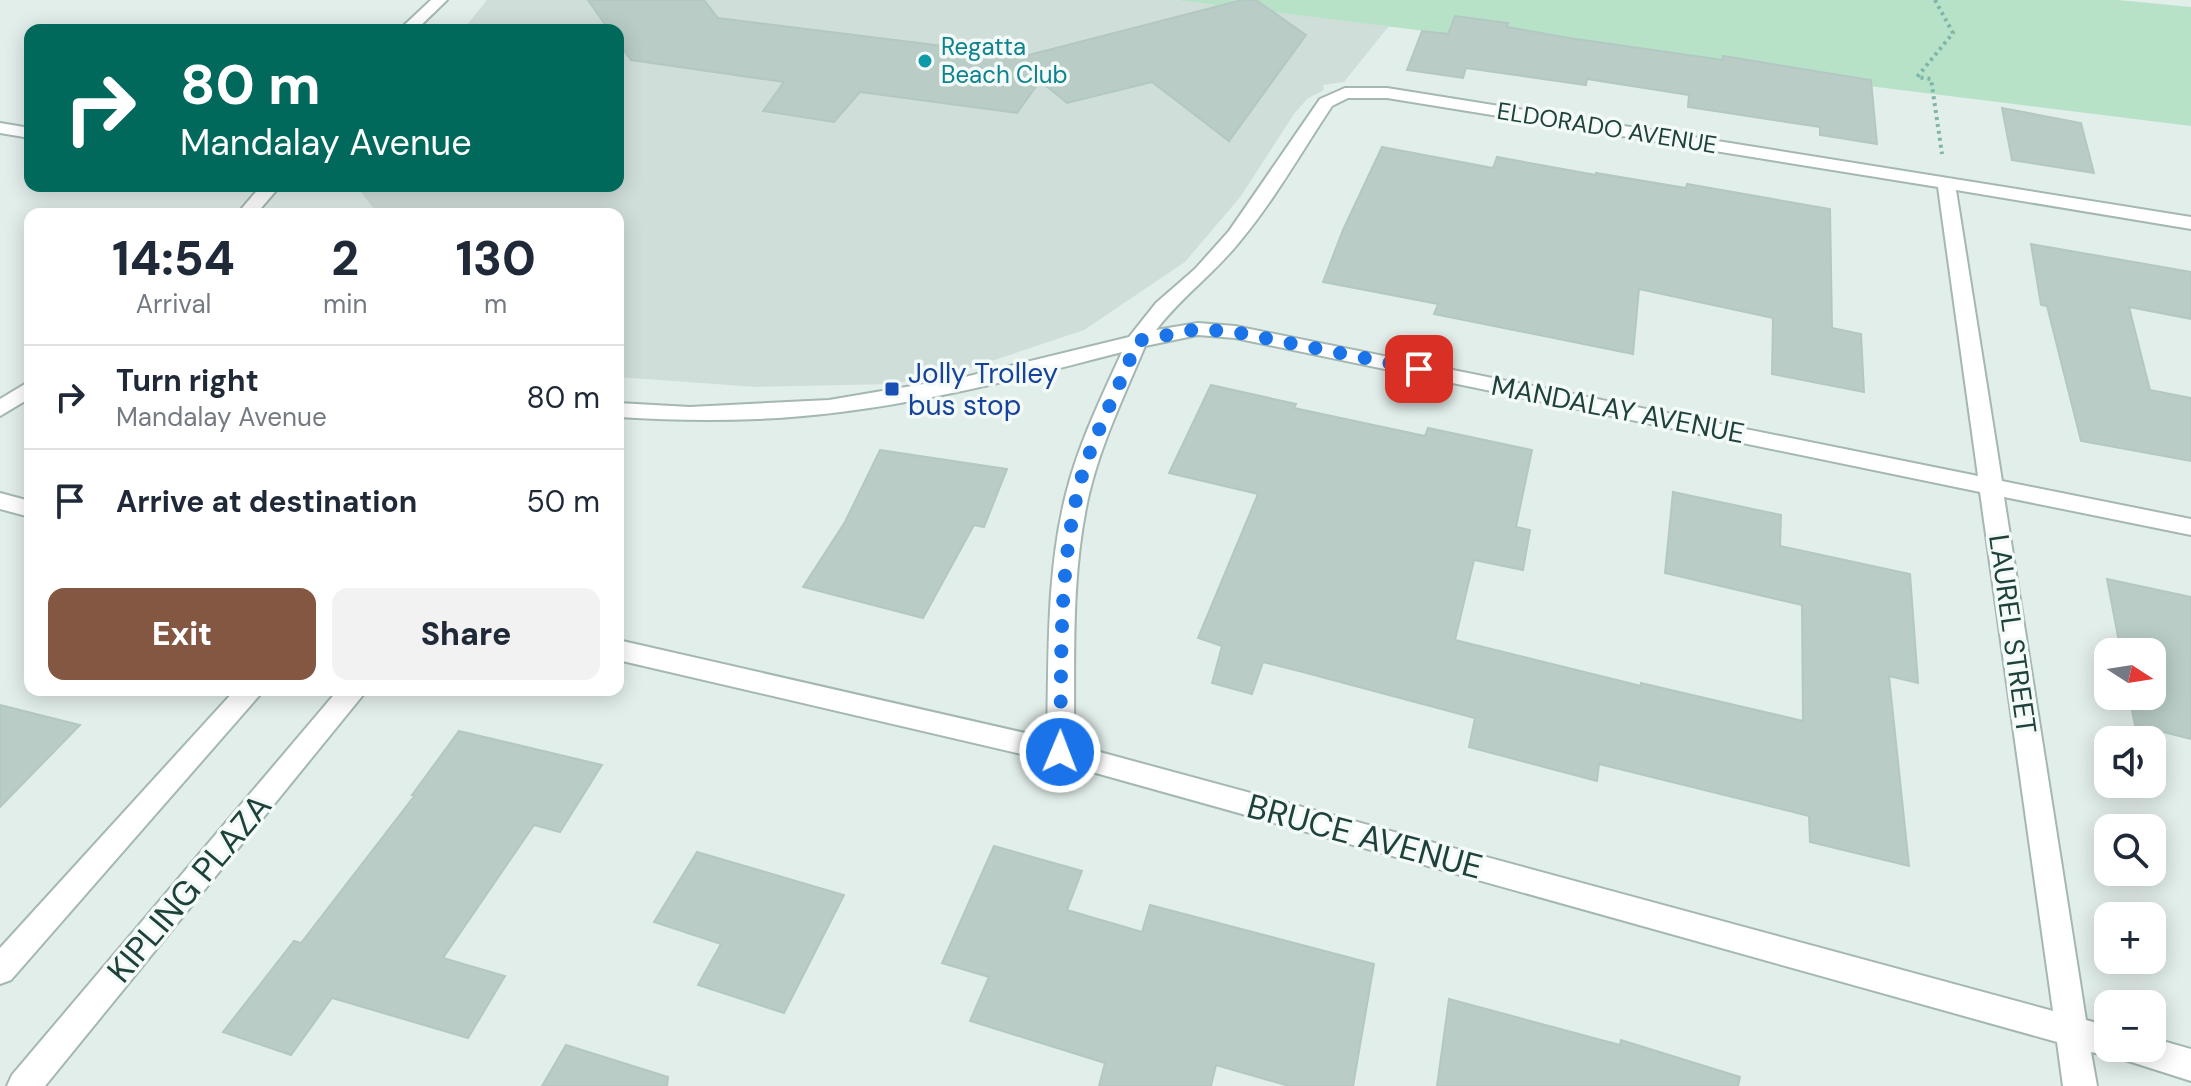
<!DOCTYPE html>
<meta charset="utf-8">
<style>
:root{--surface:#fff;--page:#f2f2f3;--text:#1f2937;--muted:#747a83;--line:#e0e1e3;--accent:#845742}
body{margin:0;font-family:"DM Sans",sans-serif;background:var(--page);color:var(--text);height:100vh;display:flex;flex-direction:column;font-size:30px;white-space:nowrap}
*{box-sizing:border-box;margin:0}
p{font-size:26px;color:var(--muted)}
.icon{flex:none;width:44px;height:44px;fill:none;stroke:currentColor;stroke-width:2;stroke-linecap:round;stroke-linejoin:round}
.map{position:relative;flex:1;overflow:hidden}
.details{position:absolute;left:24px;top:208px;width:600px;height:488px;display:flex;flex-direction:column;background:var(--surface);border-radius:16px;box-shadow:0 4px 20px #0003}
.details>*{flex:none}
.banner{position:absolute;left:24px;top:24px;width:600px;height:168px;border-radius:16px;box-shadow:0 4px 20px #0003;background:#00695c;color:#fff;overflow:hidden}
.needle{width:52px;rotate:102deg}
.buttons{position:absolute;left:2094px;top:638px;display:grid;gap:16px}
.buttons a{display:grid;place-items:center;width:72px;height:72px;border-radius:16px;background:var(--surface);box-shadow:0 4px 20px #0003;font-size:40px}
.pin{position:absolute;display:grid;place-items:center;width:68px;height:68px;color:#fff;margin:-34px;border-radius:16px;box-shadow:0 4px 12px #0006}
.me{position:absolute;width:88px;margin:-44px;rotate:1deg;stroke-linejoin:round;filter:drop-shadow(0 0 6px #0008)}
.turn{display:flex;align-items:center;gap:28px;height:168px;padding:0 24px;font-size:36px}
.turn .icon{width:104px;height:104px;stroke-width:2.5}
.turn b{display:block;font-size:56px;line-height:68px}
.eta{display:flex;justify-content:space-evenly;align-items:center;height:136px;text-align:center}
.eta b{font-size:48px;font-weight:800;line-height:56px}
.cta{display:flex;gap:16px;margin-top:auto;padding:16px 24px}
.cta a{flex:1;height:92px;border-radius:16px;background:var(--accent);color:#fff;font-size:32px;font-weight:800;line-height:92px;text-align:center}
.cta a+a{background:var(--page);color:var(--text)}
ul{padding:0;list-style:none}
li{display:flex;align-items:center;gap:24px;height:104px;padding:0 24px;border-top:2px solid var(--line)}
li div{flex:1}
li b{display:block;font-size:30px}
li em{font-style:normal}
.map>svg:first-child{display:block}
.built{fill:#d0ded9}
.green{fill:#b8e2c8}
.building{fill:#b9ccc6;stroke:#b3c8c2;stroke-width:2}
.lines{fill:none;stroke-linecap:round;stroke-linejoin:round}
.minor-casing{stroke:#a4b7b2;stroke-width:4}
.path{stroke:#7eb5ab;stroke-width:4;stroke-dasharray:3 4;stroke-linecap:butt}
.minor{fill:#fff;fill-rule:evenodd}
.route{stroke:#1a73e8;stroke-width:14;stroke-dasharray:0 25.2}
.culture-dot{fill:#0f9aa8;stroke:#f3faf7;stroke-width:3}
.transit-dot{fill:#1a4fb4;stroke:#f3faf7;stroke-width:3}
.labels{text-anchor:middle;stroke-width:7;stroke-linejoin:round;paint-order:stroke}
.far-culture-label{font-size:24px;fill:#0d838f;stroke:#f3faf7;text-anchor:start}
.far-street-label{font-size:24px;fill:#1f413c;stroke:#f3faf7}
.transit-label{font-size:28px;fill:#164399;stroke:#f3faf7;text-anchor:start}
.street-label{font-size:28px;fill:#1f413c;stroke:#f3faf7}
.near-street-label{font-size:34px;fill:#1f413c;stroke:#f3faf7}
</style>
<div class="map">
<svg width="2191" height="1086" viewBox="0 0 2191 1086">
<rect width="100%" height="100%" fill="#e2eeea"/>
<!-- built -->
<polygon class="built" points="487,0 1175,0 1389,26 1344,82 1323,85 1324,90 1307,99 1294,114 1241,196 1185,262 1084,330 974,367 893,384 756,387 618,377 618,214 378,214 360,191 361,186 618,186 618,30 463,30"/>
<!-- green -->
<polygon class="green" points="1175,0 2118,0 2191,7 2191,126"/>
<!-- building -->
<g class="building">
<polygon points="588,0 704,0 718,18 1025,56 1242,0 1256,0 1306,35 1229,141 1152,82 1067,103 1040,81 1017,113 860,92 834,122 763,111 784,82 631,60 618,42 618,30 609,30"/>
<polygon points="1455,16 1508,23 1507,27 1569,38 1723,60 1723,56 1871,80 1877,144 1820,135 1820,127 1688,107 1689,95 1587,79 1586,85 1466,68 1463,78 1407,70 1422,31 1448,34"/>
<polygon points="2002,108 2081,123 2094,173 2012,160"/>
<polygon points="1382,147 1493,168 1497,157 1596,175 1596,173 1686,188 1687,184 1830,209 1832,328 1861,334 1864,392 1772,374 1773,318 1639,289 1633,354 1434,314 1438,304 1323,282 1343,230"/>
<polygon points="2031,244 2191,272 2191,319 2129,307 2150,390 2191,398 2191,461 2081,441 2047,306 2041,305"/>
<polygon points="1211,385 1296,404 1294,408 1425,436 1428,428 1532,450 1516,527 1530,530 1523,570 1474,560 1455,640 1641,686 1641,683 1803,721 1802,605 1665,573 1673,492 1781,515 1780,546 1910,574 1918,683 1889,676 1909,866 1810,842 1809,816 1599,764 1597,781 1469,747 1475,718 1299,671 1263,662 1252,694 1212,683 1222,646 1198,638 1258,494 1169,473"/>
<polygon points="880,450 1007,469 984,527 974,525 923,618 803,587 845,522"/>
<polygon points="2107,579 2191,597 2191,739 2135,725 2129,696 2152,696 2152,652 2121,652"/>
<polygon points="0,705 80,725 0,807"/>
<polygon points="459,731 602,765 560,832 534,825 443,958 505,976 468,1038 332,998 291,1055 223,1032 294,941 301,943 415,795 412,795"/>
<polygon points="994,846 1082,871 1067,910 1142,932 1150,905 1374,964 1353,1086 1289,1086 1216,1065 1211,1086 1099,1086 1105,1063 970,1021 989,977 942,963"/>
<polygon points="697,852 844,895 784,1013 698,985 721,944 654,922"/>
<polygon points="1449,999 1620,1045 1621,1040 1740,1077 1738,1086 1437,1086"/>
<polygon points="566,1045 668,1077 667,1086 542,1086"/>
</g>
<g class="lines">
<!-- minor casing -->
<g class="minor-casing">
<g id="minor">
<polygon points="431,0 447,0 416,30 399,30"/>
<path d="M1345 88H1387L2191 217V229L1956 190 2002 481 2191 519V535L2004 497 2086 1020 2108 1026V1048H2152V1038L2191 1049V1081L2122 1059 2119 1052 2108 1056 2091 1052 2097 1086H2063L2057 1042 1060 763 618 660V640L1047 738C1049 657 1046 573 1066 494 1078 445 1101 398 1122 352 1003 383 881 414 758 419 711 421 665 420 618 417V403L690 407 829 400 965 377 1129 337 1156 303 1195 269 1229 231 1320 99ZM1348 98H1387L1938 187 1978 476 1235 326 1198 323 1156 330C1181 297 1215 273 1241 240 1275 199 1302 151 1332 106ZM1198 335 1235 338 1980 492 2053 1011 1074 745C1075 662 1070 576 1089 494 1101 443 1125 394 1145 346Z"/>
<polygon points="0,123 30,128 30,138 0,133"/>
<polygon points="261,186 280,186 256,214 237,214"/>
<polygon points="30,381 30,398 0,416 0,399"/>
<polygon points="0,493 30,501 30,517 0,509"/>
<polygon points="235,690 264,690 11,980 0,984 0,948"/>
<polygon points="338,690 367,690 45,1086 7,1086 12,1075"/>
</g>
</g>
<!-- path -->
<polyline class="path" points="1935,0 1953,33 1917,77 1931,79 1942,154"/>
<!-- minor -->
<use href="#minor" class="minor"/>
</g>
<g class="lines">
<!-- route -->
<path class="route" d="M1060 752C1062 666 1058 579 1077 495 1089 441 1118 393 1137 341L1198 329 1235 332 1419 369"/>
</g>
<!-- markers -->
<circle class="culture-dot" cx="925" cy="61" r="8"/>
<rect class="transit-dot" x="884" y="381" width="16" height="16" rx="4"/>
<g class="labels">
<!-- far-culture labels -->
<g class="far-culture-label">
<text x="941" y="55">Regatta<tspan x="941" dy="28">Beach Club</tspan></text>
</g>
<!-- far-street labels -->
<g class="far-street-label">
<text transform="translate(1607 128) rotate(9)" y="8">ELDORADO AVENUE</text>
</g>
<!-- transit labels -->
<g class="transit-label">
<text x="908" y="383">Jolly Trolley<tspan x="908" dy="32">bus stop</tspan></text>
</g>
<!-- street labels -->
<g class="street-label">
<text transform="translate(1618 409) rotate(11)" y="10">MANDALAY AVENUE</text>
<text transform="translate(2013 634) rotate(82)" y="10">LAUREL STREET</text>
</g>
<!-- near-street labels -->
<g class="near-street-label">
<text transform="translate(1365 836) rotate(15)" y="12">BRUCE AVENUE</text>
<text transform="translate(189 888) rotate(-50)" y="12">KIPLING PLAZA</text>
</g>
</g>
</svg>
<div class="buttons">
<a><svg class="needle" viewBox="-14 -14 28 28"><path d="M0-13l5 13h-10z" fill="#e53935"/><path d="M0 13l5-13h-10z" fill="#747a83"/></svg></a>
<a><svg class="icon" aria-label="sound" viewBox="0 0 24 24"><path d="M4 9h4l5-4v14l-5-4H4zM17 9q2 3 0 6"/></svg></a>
<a><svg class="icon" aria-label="search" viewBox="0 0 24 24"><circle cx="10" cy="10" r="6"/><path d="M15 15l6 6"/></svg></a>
<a>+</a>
<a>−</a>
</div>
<div class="pin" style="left:1419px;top:369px;background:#d93025"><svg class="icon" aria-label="arrive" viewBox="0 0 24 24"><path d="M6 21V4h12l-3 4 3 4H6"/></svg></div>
<svg class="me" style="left:1060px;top:752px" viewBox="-20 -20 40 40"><circle r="17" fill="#1a73e8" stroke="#fff" stroke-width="3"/><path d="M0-11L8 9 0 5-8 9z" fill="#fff"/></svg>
<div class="banner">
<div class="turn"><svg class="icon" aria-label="right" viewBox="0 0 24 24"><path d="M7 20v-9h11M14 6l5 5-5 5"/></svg><div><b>80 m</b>Mandalay Avenue</div></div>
</div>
<section class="details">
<div class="eta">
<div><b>14:54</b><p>Arrival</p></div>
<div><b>2</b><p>min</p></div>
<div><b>130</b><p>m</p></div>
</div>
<ul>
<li><svg class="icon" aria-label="right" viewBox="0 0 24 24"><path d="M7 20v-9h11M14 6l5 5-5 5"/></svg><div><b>Turn right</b><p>Mandalay Avenue</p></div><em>80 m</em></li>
<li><svg class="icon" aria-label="arrive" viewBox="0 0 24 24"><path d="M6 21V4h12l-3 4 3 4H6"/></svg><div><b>Arrive at destination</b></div><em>50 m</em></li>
</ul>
<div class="cta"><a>Exit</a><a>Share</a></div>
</section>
</div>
